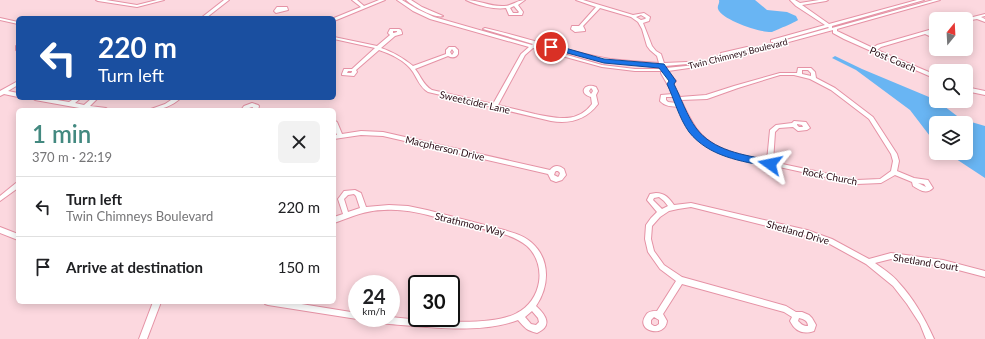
<!DOCTYPE html>
<meta charset="utf-8">
<style>
:root{--surface:#fff;--page:#f2f2f2;--text:#202124;--muted:#757577;--line:#e0e0e0;--accent:#438980}
body{margin:0;font-family:Lato,sans-serif;background:var(--page);color:var(--text);height:100vh;display:flex;flex-direction:column;font-size:15px;white-space:nowrap}
*{box-sizing:border-box;margin:0}
p{font-size:13px;color:var(--muted)}
.icon{flex:none;width:22px;height:22px;fill:none;stroke:currentColor;stroke-width:2;stroke-linecap:round;stroke-linejoin:round}
.map{position:relative;flex:1;overflow:hidden}
.details{position:absolute;left:16px;top:108px;width:320px;height:196px;display:flex;flex-direction:column;background:var(--surface);border-radius:6px;box-shadow:0 2px 10px #0003}
.details>*{flex:none}
.banner{position:absolute;left:16px;top:16px;width:320px;height:84px;border-radius:6px;box-shadow:0 2px 10px #0003;background:#1a4fa0;color:#fff;overflow:hidden}
.needle{width:26px;rotate:18deg}
.fabs{position:absolute;left:929px;top:12px;display:grid;gap:8px}
.fabs a{display:grid;place-items:center;width:44px;height:44px;border-radius:6px;background:var(--surface);box-shadow:0 2px 10px #0003;font-size:20px}
.speed{position:absolute;left:348px;top:275px;display:flex;gap:8px;font-size:20px;font-weight:700;text-align:center}
.speed>*{display:grid;place-content:center;width:52px;height:52px;border-radius:50%;background:var(--surface);box-shadow:0 2px 10px #0003;line-height:1}
.speed small{font-size:10px;font-weight:400}
.speed .limit{border:2px solid #111;border-radius:6px;background:#fff;color:#111}
.pin{position:absolute;display:grid;place-items:center;width:34px;height:34px;color:#fff;margin:-17px;border:2px solid #fff;border-radius:50%;box-shadow:0 1px 4px #0007}
.me{position:absolute;width:44px;margin:-22px;rotate:282deg;stroke-linejoin:round;filter:drop-shadow(0 0 3px #0008)}
.turn{display:flex;align-items:center;gap:14px;height:84px;padding:0 16px;font-size:18px}
.turn .icon{width:52px;height:52px;stroke-width:2.5}
.turn b{display:block;font-size:28px;line-height:34px}
.round{display:grid;place-items:center;flex:none;width:42px;height:42px;border-radius:6px;background:var(--page)}
.summary{display:flex;align-items:center;justify-content:space-between;height:68px;padding:0 16px}
h1{font-size:24px;font-weight:600;line-height:30px;color:var(--accent)}
ul{padding:0;list-style:none}
li{display:flex;align-items:center;gap:12px;height:60px;padding:0 16px;border-top:1px solid var(--line)}
li div{flex:1}
li b{display:block;font-size:15px}
li em{font-style:normal}
.map>svg:first-child{display:block}
.water{fill:#69b5f3}
.lines{fill:none;stroke-linecap:round;stroke-linejoin:round}
.street-casing{stroke:#e592a5;stroke-width:2}
.street{fill:#fff;fill-rule:evenodd}
.route{fill:#1a73e8;stroke:#114b97}
.labels{text-anchor:middle;stroke-width:3;stroke-linejoin:round;paint-order:stroke}
.far-street-label{font-size:9px;fill:#270912;stroke:#fff}
.street-label{font-size:10px;fill:#270912;stroke:#fff}
</style>
<div class="map">
<svg width="985" height="339" viewBox="0 0 985 339">
<rect width="100%" height="100%" fill="#fcd8df"/>
<!-- water -->
<g class="water">
<path d="M719 0H755L767 10 787 12 796 16 798 20C796 22 774 31 772 32 761 33 722 20 718 9 717 5 720 4 719 0Z"/>
<polygon points="835,56 862,69 929,97 931,100 944,106 961,119 985,126 985,178 947,153 966,153 966,123 936,123 936,144 910,110 856,70 832,58"/>
</g>
<g class="lines">
<!-- street casing -->
<g class="street-casing">
<g id="street">
<polygon points="96,0 106,0 137,5 157,0 164,0 137,7 98,1"/>
<polygon points="224,0 229,0 206,18 201,18"/>
<polygon points="352,0 357,0 364,6 379,0 385,0 334,21 334,18 361,7"/>
<path d="M397 0H402L417 9 434 17 532 45 533 44 483 29 485 28C527 38 568 52 610 59 627 61 643 62 659 63L657 56 650 50 647 46 642 29 638 22 631 17 600 8 583 26 585 30V31L575 32 571 29 572 26H579L596 7 576 0H583L633 15 644 13 650 17 649 21 643 23 652 46 656 51 661 54 664 63 687 62 689 63 687 64 665 66 666 68 696 65 829 28 828 27 775 42H771V40L825 25 796 6 790 0H795L800 3 819 0H828L826 1 802 5 829 24 917 0H924L832 26V28L933 0H940L837 29V31L873 48 877 45 936 28V30L929 32 936 36V39L925 34 881 47 877 50 936 75V79L874 52H871V51L844 39 833 33V30L696 67 668 71 676 81 673 84 680 97 706 95 734 86 780 73H797L798 68H811L815 72 816 78 835 88 873 117 897 154 899 161 897 171 914 178 928 180 933 188C926 195 920 190 913 186L912 182 895 175 881 183 857 184 729 156C701 144 691 134 679 107 671 106 666 107 660 101L661 95 673 94 662 75 661 73 662 71H635L602 67 533 48 525 55 498 105C510 108 523 111 535 114 556 118 577 124 592 104L591 97C578 94 584 82 596 87L598 91 596 95 598 104C586 120 570 124 551 121L428 92C420 87 418 80 413 72 406 61 391 54 379 50L356 70 357 72 354 76 342 75V74L344 69H352L375 48 334 39V37L377 46 390 35 388 33 390 29H399L401 30 402 33V34L395 36 381 48C393 52 403 58 413 66L446 54V50L449 47H455L458 50V54C456 58 452 58 448 56L415 69C421 76 423 85 432 90L493 104 521 54 529 47 430 19 413 11ZM641 15 646 18 645 19 641 20 636 17ZM393 31H397V32L394 33H393ZM536 44C579 56 616 64 660 66L661 69H635L602 65 536 46ZM452 49 454 52 452 55 450 52ZM802 70H808L811 73V76L802 74ZM348 71H352V72L351 73H347ZM780 75H794L810 79 831 90 869 119 891 154 893 161 891 171 880 179 857 180 773 162 775 132 779 128 793 127 798 131 807 130 810 128 806 122 794 121 792 123 776 125 770 130 767 161C741 155 712 151 696 128 690 119 685 109 681 100L707 99 738 88ZM591 88 592 89 593 91 591 94 589 91ZM666 97H674L677 103 668 102 666 100ZM797 124 802 125 803 127H799L797 125ZM918 183 924 184 926 187Z"/>
<path d="M406 0H411L422 7 443 16C436 19 412 6 406 0Z"/>
<path d="M466 0C479 0 491 7 504 6 512 6 517 0 525 0L518 5 523 12 522 15H509L506 8C495 10 476 5 466 0ZM514 6 519 12 518 13H513L510 8Z"/>
<polygon points="277,7 287,7 288,10 276,13 274,11"/>
<polygon points="985,14 985,16 981,17 985,19 985,22 977,19 966,21 966,19 965,19"/>
<polygon points="0,18 18,22 18,24 0,20"/>
<polygon points="16,46 18,46 18,51 16,50"/>
<polygon points="747,47 749,47 749,49 723,55 721,54 721,53"/>
<path d="M948 49H957C955 51 950 51 948 49Z"/>
<polygon points="18,81 18,85 8,91 18,93 18,97 4,94 0,96 0,91"/>
<polygon points="966,87 985,91 985,95 966,91"/>
<polygon points="32,98 45,98 69,102 75,98 81,98 75,103 84,105 92,98 98,98 90,106 106,108 109,110 85,109 35,100"/>
<path d="M174 98H181C172 106 162 110 150 110L151 109 165 104Z"/>
<path d="M252 103 258 105 259 106 258 110H252L253 107C251 107 248 108 247 110H241L244 106Z"/>
<path d="M334 120 337 122 342 134 361 131 383 132 550 170C554 165 559 165 564 169L566 175 562 180 556 182 551 180 548 174 383 136 361 135 334 139V135H337L334 128ZM556 171H558L560 173 559 176 558 177 554 175 555 172Z"/>
<polygon points="16,183 18,183 18,188 0,201 0,196"/>
<path d="M355 190 361 193 366 207 389 205 408 206 427 210 504 230C514 233 525 236 532 243 551 260 549 287 536 306 546 315 553 326 537 333 526 330 525 328 518 320 484 333 437 328 401 325 391 324 380 324 370 320L369 318H391V317C422 320 490 328 517 313 529 307 537 295 539 282 541 269 537 255 527 246 510 232 484 230 464 225 438 218 411 208 384 210 366 210 351 217 334 223V217L343 214 338 199 344 191ZM354 194 356 196 360 208 348 212 344 199 348 195ZM532 311 538 318 539 322 536 325 531 324 525 317Z"/>
<path d="M656 193C665 193 669 198 674 205L691 203 807 230 832 239 869 259 891 253 943 260 985 271V277L943 266 891 259 875 263C883 269 893 275 899 283 914 299 925 319 934 339H926L920 324 907 304 893 286 866 264 828 243 807 236 691 207 678 209 669 211 660 217 652 226 651 239 654 251 664 265 682 277 786 306 796 312H802L809 315 812 318 816 325 814 331C803 335 795 331 790 321L792 317 784 312 682 284 663 314 667 321C665 339 634 331 646 315 648 311 653 311 657 311L676 281 660 269 648 252 645 239 646 225 651 218 657 212 647 200 650 194ZM659 197 664 201 668 206 662 209 653 200 654 198ZM654 317 659 320V324L656 326H654L651 324V320ZM799 318C804 319 808 321 808 326 803 326 801 324 798 321Z"/>
<polygon points="0,227 18,234 18,240 0,233"/>
<polygon points="377,281 388,282 389,284 373,284 374,282"/>
<polygon points="153,302 161,302 147,339 139,339"/>
<polygon points="264,302 289,302 357,313 357,318 360,318 357,319 268,305 265,304"/>
</g>
</g>
<!-- street -->
<use href="#street" class="street"/>
</g>
<!-- route -->
<path class="route" d="M551 44 604 59 664 64 676 81 674 84C681 98 687 116 696 128 713 151 744 155 770 160L775 164 770 167C741 161 709 157 689 132 679 118 674 99 667 84L669 81 659 68 604 63 549 48V45Z"/>
<g class="labels">
<!-- far-street labels -->
<g class="far-street-label">
<text transform="translate(738 54) rotate(-14)" y="3">Twin Chimneys Boulevard</text>
</g>
<!-- street labels -->
<g class="street-label">
<text transform="translate(893 59) rotate(23)" y="4">Post Coach</text>
<text transform="translate(475 102) rotate(13)" y="4">Sweetcider Lane</text>
<text transform="translate(445 148) rotate(13)" y="4">Macpherson Drive</text>
<text transform="translate(830 176) rotate(11)" y="4">Rock Church</text>
<text transform="translate(470 224) rotate(14)" y="4">Strathmoor Way</text>
<text transform="translate(798 232) rotate(16)" y="4">Shetland Drive</text>
<text transform="translate(926 262) rotate(9)" y="4">Shetland Court</text>
</g>
</g>
</svg>
<div class="fabs">
<a><svg class="needle" viewBox="-14 -14 28 28"><path d="M0-13l5 13h-10z" fill="#e53935"/><path d="M0 13l5-13h-10z" fill="#757577"/></svg></a>
<a><svg class="icon" aria-label="search" viewBox="0 0 24 24"><circle cx="10" cy="10" r="6"/><path d="M15 15l6 6"/></svg></a>
<a><svg class="icon" aria-label="layers" viewBox="0 0 24 24"><path d="M12 4l9 5-9 5-9-5zM3 14l9 5 9-5"/></svg></a>
</div>
<div class="speed"><div>24<small>km/h</small></div><div class="limit">30</div></div>
<div class="pin" style="left:551px;top:47px;background:#d93025"><svg class="icon" aria-label="arrive" viewBox="0 0 24 24"><path d="M6 21V4h12l-3 4 3 4H6"/></svg></div>
<svg class="me" style="left:770px;top:164px" viewBox="-20 -20 40 40"><path d="M0-17L14 15 0 8-14 15z" fill="#1a73e8" stroke="#fff" stroke-width="4"/></svg>
<div class="banner">
<div class="turn"><svg class="icon" aria-label="left" viewBox="0 0 24 24"><path d="M17 20v-9H6M10 6l-5 5 5 5"/></svg><div><b>220 m</b>Turn left</div></div>
</div>
<section class="details">
<div class="summary"><div><h1>1 min</h1><p>370 m · 22:19</p></div><a class="round"><svg class="icon" aria-label="close" viewBox="0 0 24 24"><path d="M6 6l12 12M18 6L6 18"/></svg></a></div>
<ul>
<li><svg class="icon" aria-label="left" viewBox="0 0 24 24"><path d="M17 20v-9H6M10 6l-5 5 5 5"/></svg><div><b>Turn left</b><p>Twin Chimneys Boulevard</p></div><em>220 m</em></li>
<li><svg class="icon" aria-label="arrive" viewBox="0 0 24 24"><path d="M6 21V4h12l-3 4 3 4H6"/></svg><div><b>Arrive at destination</b></div><em>150 m</em></li>
</ul>
</section>
</div>
